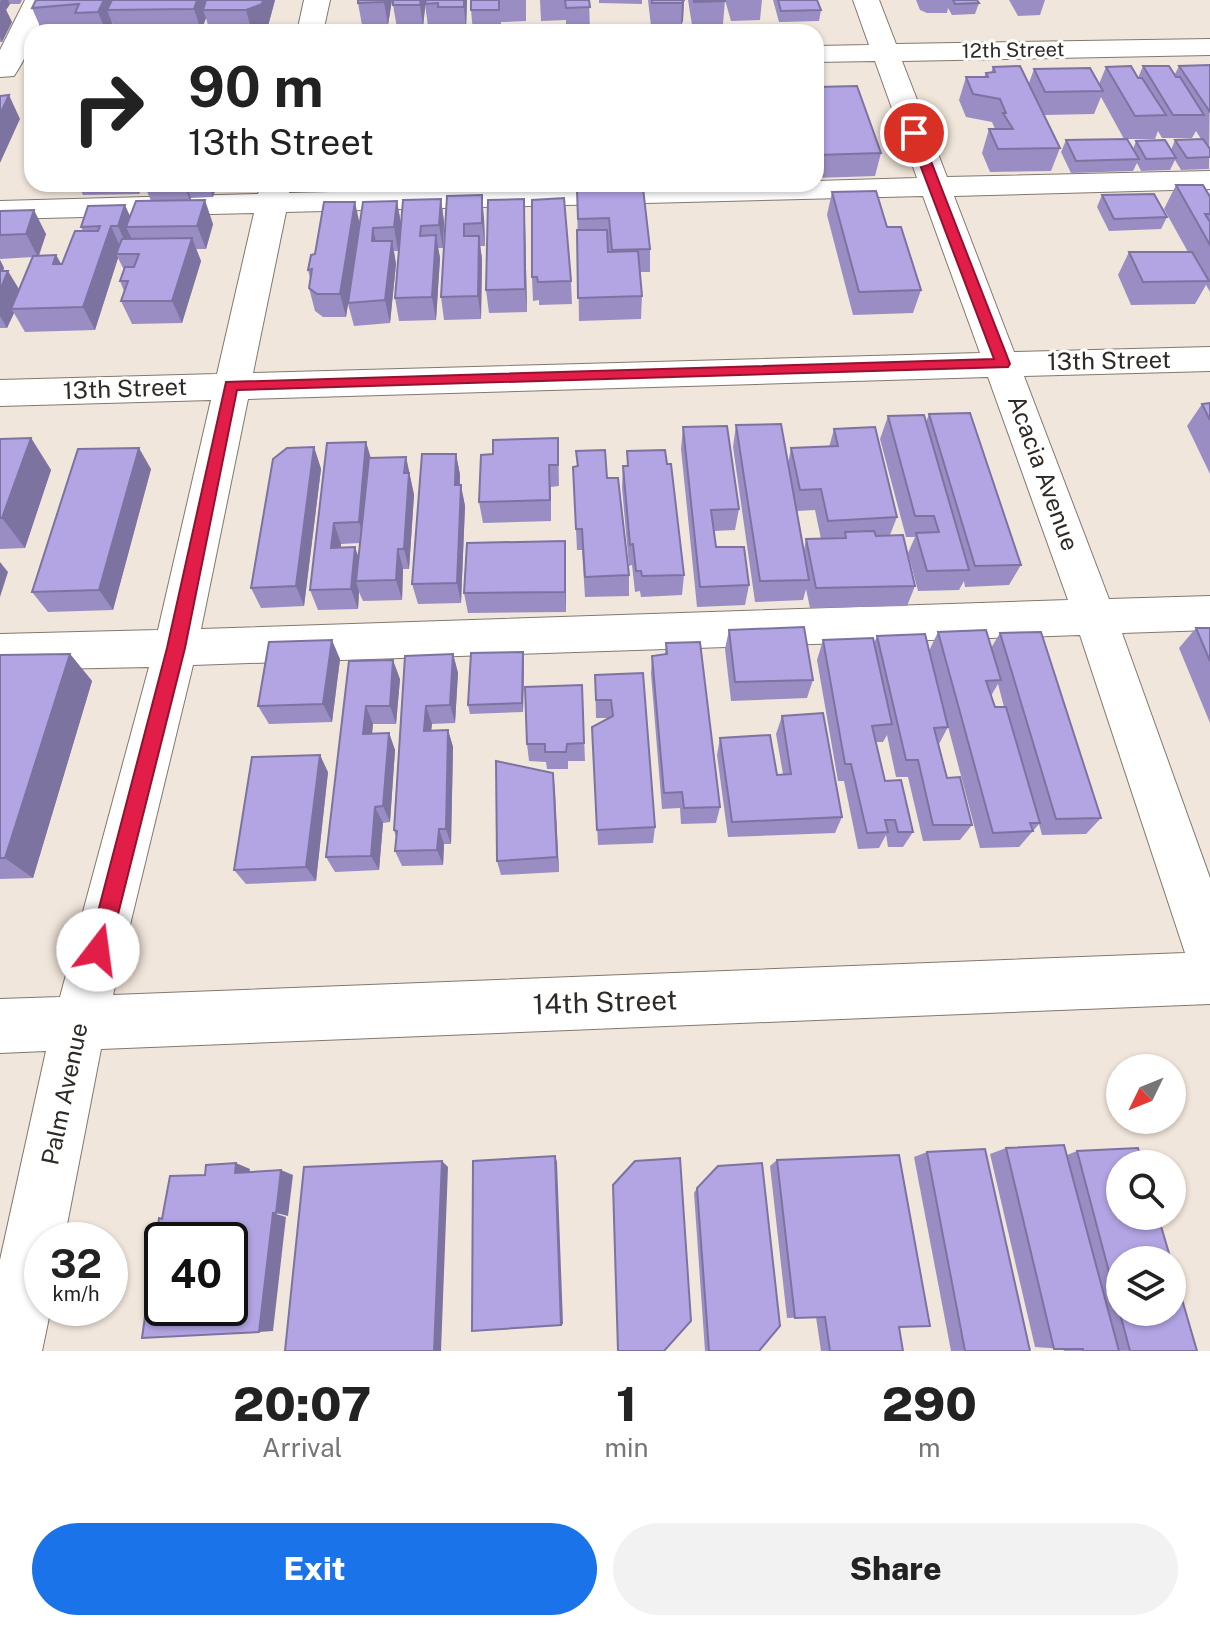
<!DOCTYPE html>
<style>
:root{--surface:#fff;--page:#f2f2f2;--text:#222;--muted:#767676;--accent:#1a73e8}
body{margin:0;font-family:"Public Sans",sans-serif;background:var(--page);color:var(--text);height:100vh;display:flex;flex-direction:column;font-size:30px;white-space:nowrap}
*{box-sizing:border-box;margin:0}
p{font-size:26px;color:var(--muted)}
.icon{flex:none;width:44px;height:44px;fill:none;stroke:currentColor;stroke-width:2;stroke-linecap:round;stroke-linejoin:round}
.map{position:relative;height:1351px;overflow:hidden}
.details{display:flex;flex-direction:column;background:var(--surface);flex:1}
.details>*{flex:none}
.banner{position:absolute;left:24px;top:24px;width:800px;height:168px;border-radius:24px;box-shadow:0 2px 6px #0004;background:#fff;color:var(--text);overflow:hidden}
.needle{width:52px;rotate:227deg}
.fabs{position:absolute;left:1106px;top:1054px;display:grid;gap:16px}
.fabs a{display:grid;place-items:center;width:80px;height:80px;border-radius:50%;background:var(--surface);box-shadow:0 2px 6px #0004;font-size:40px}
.speed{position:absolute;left:24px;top:1222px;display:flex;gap:16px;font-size:40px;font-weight:700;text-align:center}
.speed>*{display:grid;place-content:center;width:104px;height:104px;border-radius:50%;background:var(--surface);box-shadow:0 2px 6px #0004;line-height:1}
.speed small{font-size:20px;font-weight:400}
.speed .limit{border:4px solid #111;border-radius:12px;background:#fff;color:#111}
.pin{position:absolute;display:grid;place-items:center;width:68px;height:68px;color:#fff;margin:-34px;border:4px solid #fff;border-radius:50%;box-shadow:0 2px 8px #0007}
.me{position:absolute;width:88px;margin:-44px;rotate:15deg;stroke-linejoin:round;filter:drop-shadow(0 0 6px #0008)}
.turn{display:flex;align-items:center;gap:28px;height:168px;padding:0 32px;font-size:36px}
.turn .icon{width:104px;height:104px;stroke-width:2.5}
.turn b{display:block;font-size:56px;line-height:68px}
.eta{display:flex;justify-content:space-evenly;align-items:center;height:136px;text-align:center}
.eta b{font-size:48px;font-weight:800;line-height:56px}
.action{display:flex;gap:16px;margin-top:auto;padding:16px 32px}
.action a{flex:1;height:92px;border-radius:48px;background:var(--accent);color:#fff;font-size:32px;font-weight:800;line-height:92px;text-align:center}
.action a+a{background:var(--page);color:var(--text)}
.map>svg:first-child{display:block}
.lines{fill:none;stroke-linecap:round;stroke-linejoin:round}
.minor-casing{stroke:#82786f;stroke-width:2}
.minor{fill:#fff;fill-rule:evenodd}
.wall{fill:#9a8dc4;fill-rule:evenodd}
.shaded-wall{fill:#7d73a0}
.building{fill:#b3a4e4;stroke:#7d73a0;stroke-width:2;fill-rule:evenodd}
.route{fill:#e11d48;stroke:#92132f;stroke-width:2}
.labels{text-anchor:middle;stroke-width:6;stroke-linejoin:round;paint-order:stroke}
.far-street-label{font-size:20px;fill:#2f2a26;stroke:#fff}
.street-label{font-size:24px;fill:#2f2a26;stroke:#fff}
.near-street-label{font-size:28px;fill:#2f2a26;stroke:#fff}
</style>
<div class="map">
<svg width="1210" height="1351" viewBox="0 0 1210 1351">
<rect width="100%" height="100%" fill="#f1e6db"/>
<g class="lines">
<!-- minor casing -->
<g class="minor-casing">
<g id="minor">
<path d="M25 0H51L36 32H32C32 46 22 64 14 76L0 77V50Z"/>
<polygon points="304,0 330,0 323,32 297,32"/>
<path d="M853 0H879L896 44 1210 39V55L902 61 947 177 1210 171V189L954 196 1014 352 1210 347V371L1024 376 1109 599 1210 596V630L1122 633 1210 878V1004L101 1049 64 1240H42V1308H51L42 1351H0V1260L46 1051 0 1053V999L60 997 149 667 0 670V634L158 630 211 400 0 406V380L217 374 254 213 0 219V201L258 194 261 184H291L289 193 674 184H816V181L917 178 875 61 816 62V46L869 45ZM923 196 980 353 253 373 286 212ZM988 377 1068 600 201 629 248 399ZM1080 635 1185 953 113 995 193 665Z"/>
</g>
</g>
<!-- minor -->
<use href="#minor" class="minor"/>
</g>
<!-- wall -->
<g class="wall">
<polygon points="0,0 22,0 20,4 10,4 6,10 12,22 2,42 0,42"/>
<polygon points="36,0 275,0 268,26 254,32 210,32 206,18 201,31 116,32 112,23 108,32 83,32 81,28 42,31 32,8"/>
<polygon points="392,0 388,25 362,25 358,3"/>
<polygon points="426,0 467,0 466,30 441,30 440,26 428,26 425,4 423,27 397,28 393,5"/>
<polygon points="471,0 526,0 526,21 501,22 501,32 473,32 471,10"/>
<polygon points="540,0 589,0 590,30 566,31 566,20 541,21"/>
<polygon points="599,0 642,0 642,4 599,3"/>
<polygon points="648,0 684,0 683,21 681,25 651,26"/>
<polygon points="688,0 725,0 723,24 692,25"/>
<polygon points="725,0 762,0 760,20 731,21"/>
<polygon points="773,0 817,0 821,10 819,21 779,22"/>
<polygon points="916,0 977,0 979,3 975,14 952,15 948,8 947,13 927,13 920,10"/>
<polygon points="1009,0 1045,0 1040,15 1018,16"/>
<path d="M1210 65 1209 169 1181 170 1175 160 1170 170 1141 171 1137 163 1133 171 1071 173 1061 152 1066 140 1124 139 1101 97 1094 114 1044 115 1060 148 1051 171 990 172 982 153 989 129H995L992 122 966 117 959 100 966 77H984L986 73H991L993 67 1029 83 1034 69 1099 84 1106 67 1138 78 1143 66 1175 74 1179 66ZM1158 131 1162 138H1192L1196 131 1201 139 1175 140 1171 150 1136 141 1133 149 1127 139H1155Z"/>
<polygon points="816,87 881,153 875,176 816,178"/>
<polygon points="78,184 142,184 139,194 83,195"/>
<polygon points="144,184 217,184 213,197 191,198 190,201 213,224 206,249 196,249 201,261 182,323 132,324 121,301 124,291 120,281 124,270 118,258 95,330 25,332 14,313 7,328 0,328 0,260 4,268 3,271 19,290 33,257 0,259 0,211 46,234 39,256 56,255 61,264 83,231 81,227 130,216 151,201"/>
<polygon points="354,184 391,184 391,191 356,192"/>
<polygon points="408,184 452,184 452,188 409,189"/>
<polygon points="531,184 566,184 566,185 532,186"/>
<polygon points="1176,185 1209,195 1210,192 1210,292 1206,285 1195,304 1131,305 1118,275 1129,252 1188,252 1164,209"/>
<polygon points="577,190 650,249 650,272 640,272 642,296 641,319 579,321"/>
<polygon points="832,192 887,227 921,290 913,313 853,315 827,215"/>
<polygon points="1102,195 1167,217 1161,229 1109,231 1097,207"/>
<polygon points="447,196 484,218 485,246 480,246 482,259 481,319 444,320 441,297"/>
<polygon points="441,199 444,222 443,248 438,248 440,258 436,320 399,321 395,298 403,200"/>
<polygon points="524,199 525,223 527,312 489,313 486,290"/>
<polygon points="532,200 571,281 572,304 539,305 539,300 533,301 532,277"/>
<polygon points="397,201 401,224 398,251 394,251 396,264 390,323 354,326 348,304 346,317 323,317 315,311 309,288 310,278 308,270 315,254 360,224"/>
<polygon points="1210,403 1210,474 1187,426 1202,404"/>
<polygon points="929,414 1021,565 1009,585 965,587 964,581 959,590 918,591 908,553 915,537 906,537 880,439 888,416 926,422"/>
<path d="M736 425 788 464 791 448 829 447 834 429 897 517 890 535 915 586 907 606 810 608 806 589 803 600 755 602 733 447ZM815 510 821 539H806L804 550 797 511Z"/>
<polygon points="683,427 739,509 735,530 714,531 716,547 749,585 745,605 697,607 681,449"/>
<polygon points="31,438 51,470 25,548 0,549 0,439"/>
<polygon points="558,438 559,486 551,487 551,521 483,523 479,502 493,454"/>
<path d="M366 442 371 458 406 457 414 495 409 569H403L402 600 363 601 359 592 358 609 318 610 310 590 327 443ZM360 543 358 557 341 547V544Z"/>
<polygon points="314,447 321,469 304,606 261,608 251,588"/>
<polygon points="576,451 607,478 629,575 629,596 585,597 582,550 577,550 573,467 577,467"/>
<polygon points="627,451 684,575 682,595 641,597 640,591 635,592 632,565 629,566 622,488 623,466 627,466"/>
<polygon points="456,454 460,475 460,485 465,506 461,603 418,604 412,584"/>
<polygon points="151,469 113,610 48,612 32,592"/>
<polygon points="566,562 566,612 468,613 464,593"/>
<polygon points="1196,628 1210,628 1210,723 1179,648"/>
<polygon points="729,630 813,680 807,698 731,701 725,649"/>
<path d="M938 632 991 648 1000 633 1101 818 1086 834 1042 835 1039 824 1019 847 980 848 940 696 948 727 939 744 947 778 972 825 960 840 923 841 908 777H896L887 735 883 742H876L885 781 913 832 903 847H888L886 835 879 848 858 849 844 781H838L817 660 823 640 874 643 877 636 929 651ZM998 684 1004 707H995L991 696Z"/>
<polygon points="666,643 720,807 716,823 681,824 680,808 662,809 651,674 652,656 665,655"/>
<polygon points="523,652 524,662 523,712 470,714 468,705"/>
<polygon points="70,654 92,681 33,878 0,879 0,655"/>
<polygon points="453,654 458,673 455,723 432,724 431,731 448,730 453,747 451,844 444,844 443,865 402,866 395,851 396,837 394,830 405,656"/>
<polygon points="340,659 332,722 269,724 258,706"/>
<polygon points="349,661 400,679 396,724 373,724 372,734 389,733 395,750 390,822 383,823 379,870 335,872 326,857"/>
<polygon points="643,673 655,827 653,843 598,845 592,727 608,718 596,718 595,675"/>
<polygon points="582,685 585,761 568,761 568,769 547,769 546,762 529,761 527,744"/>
<polygon points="782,716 842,817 835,833 728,837 717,755 720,738 777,775 783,774 776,734"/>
<polygon points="328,772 316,881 246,884 234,870"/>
<polygon points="553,773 559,872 501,875 497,861"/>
<polygon points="1006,1148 1067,1155 1077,1151 1197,1351 1064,1351 1063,1349 1035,1347 990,1154"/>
<polygon points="927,1152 1030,1351 951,1351 914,1157"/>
<polygon points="777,1160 899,1327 903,1351 821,1351 816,1317 787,1318 770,1166"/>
<polygon points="697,1188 759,1351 705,1351 694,1193"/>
</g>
<!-- shaded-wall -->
<g class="shaded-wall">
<polygon points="1,0 8,0 10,4 6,10"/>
<polygon points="1,0 12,22 2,42 0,37 0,2"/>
<polygon points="97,0 114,0 107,10 112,23 108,32 106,32 98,12"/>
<polygon points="197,0 212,0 203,10 206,18 201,31 194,9"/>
<polygon points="263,0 275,0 268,26 252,32 246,10"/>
<polygon points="385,0 392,0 388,25 384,2"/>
<polygon points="421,0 426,0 423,27 420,5"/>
<polygon points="464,0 467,0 466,30 464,7"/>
<polygon points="684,0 683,21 681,25 682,3"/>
<polygon points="9,95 20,119 0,163 0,114"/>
<polygon points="135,184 142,184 139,194"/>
<polygon points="184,184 186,184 191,198 190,201"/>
<polygon points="208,184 217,184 213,197"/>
<polygon points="482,195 484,218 485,246 482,223"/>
<polygon points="441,199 444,222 443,248 439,225"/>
<polygon points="524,199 525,223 527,312 525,289"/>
<polygon points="205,200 213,224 206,249 197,226"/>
<polygon points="397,201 401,224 398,251 394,227"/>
<polygon points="355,202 360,225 346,317 340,294"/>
<polygon points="125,205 135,227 126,227 132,239 128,249 118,226"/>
<polygon points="34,210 46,234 38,257 26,234"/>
<polygon points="111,226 121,249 116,254 118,258 95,330 83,307"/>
<polygon points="373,228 378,251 372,241"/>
<polygon points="436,235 440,258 436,320 432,297"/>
<polygon points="479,236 482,259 481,319 478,296"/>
<polygon points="192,238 201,261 182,323 172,301"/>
<polygon points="392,241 396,264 390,323 385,300"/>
<polygon points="56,255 69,278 53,264"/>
<polygon points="0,260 4,268 0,280"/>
<polygon points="8,271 22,294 11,309 14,313 7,328 0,316 0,290"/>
<polygon points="31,438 51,470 25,548 2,518"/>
<polygon points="366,442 372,464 365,543 359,522"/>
<polygon points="314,447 321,469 304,606 296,586"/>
<polygon points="139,448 151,469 113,610 99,590"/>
<polygon points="456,454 460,475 459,507 455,485"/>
<polygon points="406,457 414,495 409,569 404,549"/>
<polygon points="461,485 465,506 461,603 457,583"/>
<polygon points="334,523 341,544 338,568 331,548"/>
<polygon points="565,541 566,562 566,612 565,592"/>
<polygon points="355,547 362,567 356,581 359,592 358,609 351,589"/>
<polygon points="398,549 403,569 402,600 396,580"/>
<polygon points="0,562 8,572 0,597"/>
<polygon points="332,640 340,659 332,722 323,704"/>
<polygon points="523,652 524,662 523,712 522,703"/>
<polygon points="70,654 92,681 33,878 5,858"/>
<polygon points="453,654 458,673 455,723 450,705"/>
<polygon points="393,660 400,679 396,724 390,706"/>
<polygon points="366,706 373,724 370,752 363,734"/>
<polygon points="426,706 432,724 429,749 424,731"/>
<polygon points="448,730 453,747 451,844 446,829"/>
<polygon points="389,733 395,750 390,822 383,806"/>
<polygon points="320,755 328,772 316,881 306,867"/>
<polygon points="553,773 555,790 559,872 557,857"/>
<polygon points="375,807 383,823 379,870 371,856"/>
<polygon points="439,829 444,844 443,865 437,850"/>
<polygon points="555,1156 557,1162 563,1324 561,1325"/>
<polygon points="442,1161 448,1167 441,1351 434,1351"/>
<polygon points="236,1163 250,1169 249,1178 235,1173"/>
<polygon points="281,1170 293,1175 288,1216 276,1213"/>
<polygon points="273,1213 286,1217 273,1331 259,1332"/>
</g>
<!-- building -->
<g class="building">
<polygon points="36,0 104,0 98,12 75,13 79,4 32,8"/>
<polygon points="112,0 197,0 194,9 107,10"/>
<polygon points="206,0 263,0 262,4 246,10 203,10"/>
<polygon points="358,0 385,0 384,2 358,3"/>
<polygon points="393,0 421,0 420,5 393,5"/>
<polygon points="426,0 464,0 464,7 438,7 438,3 425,4"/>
<rect x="471" y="0" width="28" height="10"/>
<polygon points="565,0 589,0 590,7 566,8"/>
<polygon points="652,0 684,0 682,3 652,3"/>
<polygon points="694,0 725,0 725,1 694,2"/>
<polygon points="778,0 817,0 821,10 781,11"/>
<polygon points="953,0 977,0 979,3 955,4"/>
<polygon points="1210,65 1210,112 1179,66"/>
<polygon points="1020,66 1060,148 998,149 989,129 1013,129 1003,113 1006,113 1000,99 973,94 966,77 988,77 986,73 995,72 993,67"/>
<polygon points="1131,66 1138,78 1142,78 1166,115 1135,116 1106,67"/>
<polygon points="1143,66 1169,66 1176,77 1180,77 1204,115 1173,115"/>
<polygon points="1090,68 1103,91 1045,92 1034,69"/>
<polygon points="857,86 881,153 817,155 816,151 816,87"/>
<polygon points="9,95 0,114 0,96"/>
<polygon points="1127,139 1139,159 1076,161 1066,140"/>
<polygon points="1203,139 1210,149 1210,157 1187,158 1175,140"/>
<polygon points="1165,140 1176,158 1146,159 1136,141"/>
<polygon points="1176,185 1203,185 1210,197 1210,214 1205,214 1210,222 1210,245"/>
<polygon points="643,188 650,249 612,250 609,218 578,219 577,190"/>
<polygon points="876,191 887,227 901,227 921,290 859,292 832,192"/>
<polygon points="1154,194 1167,217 1114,219 1102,195"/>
<polygon points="482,195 482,223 464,224 464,236 479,236 478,296 441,297 447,196"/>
<polygon points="564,198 571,281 538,282 537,277 532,277 532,200"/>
<polygon points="441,199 439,225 421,226 420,236 436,235 432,297 395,298 403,200"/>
<polygon points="524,199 525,289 486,290 488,200"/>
<polygon points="205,200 197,226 126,227 136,201"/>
<polygon points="397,201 394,227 373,228 372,241 392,241 385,300 348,303 363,202"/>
<polygon points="324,202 355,202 340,294 317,294 309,288 312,269 308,270 311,255 315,254"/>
<polygon points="125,205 118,226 111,226 83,307 11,309 33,256 56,255 53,264 62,264 75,231 98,231 100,226 81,227 88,206"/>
<polygon points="34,210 26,234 0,235 0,211"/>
<polygon points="577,230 607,230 608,252 638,251 642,296 578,298"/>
<polygon points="192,238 172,301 121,301 128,281 120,281 125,267 134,267 139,254 116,254 122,239"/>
<polygon points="1129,252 1192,252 1209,281 1143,282"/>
<polygon points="0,271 8,271 0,290"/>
<polygon points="1210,403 1210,420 1202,404"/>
<polygon points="970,413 1021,565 975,566 929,414"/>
<polygon points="924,415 969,570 927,571 916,533 939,532 934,516 915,516 888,416"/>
<polygon points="781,424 809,580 760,581 736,425"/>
<polygon points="727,426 739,509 711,510 716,547 744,547 749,585 700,587 683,427"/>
<polygon points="875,427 897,517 828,521 821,489 800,490 791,448 838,446 834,429"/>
<polygon points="31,438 2,518 0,518 0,439"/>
<polygon points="558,438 558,465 549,465 550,500 479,502 481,455 493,454 493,440"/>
<polygon points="366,442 359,522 334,523 331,548 355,547 351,589 310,590 327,443"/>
<polygon points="314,447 296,586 251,588 273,459 287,448"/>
<polygon points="139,448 99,590 32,592 78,449"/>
<polygon points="605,450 607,478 618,478 629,575 585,577 582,529 576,529 573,467 578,466 576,451"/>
<polygon points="665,450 667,464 671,464 684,575 642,576 641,571 636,571 633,544 630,545 623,466 628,466 627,451"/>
<polygon points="422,454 456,454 455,485 461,485 457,583 412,584"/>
<polygon points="406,457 404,473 409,473 404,549 398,549 396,580 356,581 369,458"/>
<polygon points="874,531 876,536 903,535 915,586 816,588 806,539 846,538 845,532"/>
<polygon points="565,541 565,592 464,593 467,543"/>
<polygon points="804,627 813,680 735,682 729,630"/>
<polygon points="1196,628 1210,628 1210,661"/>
<polygon points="986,630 1001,680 986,681 995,707 1006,707 1040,823 1030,823 1033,831 993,833 938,632"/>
<polygon points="1041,632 1101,818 1056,819 1000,633"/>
<polygon points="925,634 948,727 934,728 947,778 960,777 972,825 933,825 918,760 906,760 877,636"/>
<polygon points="873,638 892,724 872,726 885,781 901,780 913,832 898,832 895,820 885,820 888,832 867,833 851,764 845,764 823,640"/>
<polygon points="332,640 323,704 258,706 269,642"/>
<polygon points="700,642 720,807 684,808 682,792 664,793 652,656 667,654 666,643"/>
<polygon points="523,652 522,703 468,705 471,653"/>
<polygon points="70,654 5,858 0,858 0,655"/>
<polygon points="453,654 450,705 426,706 424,731 448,730 446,829 439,829 437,850 395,851 397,831 394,830 405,656"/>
<polygon points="393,660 390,706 366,706 363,734 389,733 383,806 375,807 371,856 326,857 349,661"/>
<polygon points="643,673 655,827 597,830 592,727 613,716 611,700 596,700 595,675"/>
<polygon points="582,685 584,743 567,744 566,752 545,752 545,744 527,744 525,687"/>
<polygon points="823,713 842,817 732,822 720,738 770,735 777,775 791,774 782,716"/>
<polygon points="320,755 306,867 234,870 252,757"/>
<polygon points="496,761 553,773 557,857 497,861"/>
<polygon points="1064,1145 1119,1351 1083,1351 1083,1349 1054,1349 1006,1148"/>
<polygon points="1138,1148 1142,1164 1120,1164 1120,1216 1158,1216 1171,1260 1120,1260 1120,1312 1172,1312 1172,1265 1197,1351 1130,1351 1077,1151"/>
<polygon points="985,1149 1030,1351 965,1351 927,1152"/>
<polygon points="899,1155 930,1326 899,1327 903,1351 830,1351 825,1317 795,1318 777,1160"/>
<polygon points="555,1156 561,1325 472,1331 473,1161"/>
<polygon points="680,1158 691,1321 664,1351 618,1351 613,1185 635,1161"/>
<polygon points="442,1161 434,1351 285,1351 304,1167"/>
<path d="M236 1163 235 1173 281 1170 276 1213H273L259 1332 142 1338 159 1218 162 1219 170 1176 205 1175 206 1165ZM162 1240H230V1308H162Z"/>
<polygon points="762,1163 780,1326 759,1351 709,1351 697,1188 718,1166"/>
</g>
<!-- route -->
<polygon class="route" points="914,130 920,133 1010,364 1008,367 237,390 185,648 109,950 106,958 98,961 91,958 88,950 167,648 226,382 994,359 908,133"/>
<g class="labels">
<!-- far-street labels -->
<g class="far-street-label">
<text transform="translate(1013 50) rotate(-1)" y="7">12th Street</text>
</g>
<!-- street labels -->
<g class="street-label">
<text transform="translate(1109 361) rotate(-1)" y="8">13th Street</text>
<text transform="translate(125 389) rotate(-2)" y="8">13th Street</text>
<text transform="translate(1043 473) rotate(70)" y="8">Acacia Avenue</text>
<text transform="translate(65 1094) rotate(-78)" y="8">Palm Avenue</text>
</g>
<!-- near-street labels -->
<g class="near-street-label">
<text transform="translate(605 1002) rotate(-2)" y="10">14th Street</text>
</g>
</g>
</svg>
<div class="fabs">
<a><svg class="needle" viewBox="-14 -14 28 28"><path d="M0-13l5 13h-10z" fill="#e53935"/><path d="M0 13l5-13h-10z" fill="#767676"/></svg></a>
<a><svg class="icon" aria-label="search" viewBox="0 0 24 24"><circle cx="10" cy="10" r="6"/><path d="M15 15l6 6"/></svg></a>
<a><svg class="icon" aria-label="layers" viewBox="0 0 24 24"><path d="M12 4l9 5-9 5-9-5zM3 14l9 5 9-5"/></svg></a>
</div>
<div class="speed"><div>32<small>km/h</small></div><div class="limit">40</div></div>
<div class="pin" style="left:914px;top:133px;background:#d93025"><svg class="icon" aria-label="arrive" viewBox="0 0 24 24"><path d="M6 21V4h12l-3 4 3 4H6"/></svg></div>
<svg class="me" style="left:98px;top:950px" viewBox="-20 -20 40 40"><circle r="19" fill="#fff"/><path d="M0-13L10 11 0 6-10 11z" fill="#e11d48"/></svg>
<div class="banner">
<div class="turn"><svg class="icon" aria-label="right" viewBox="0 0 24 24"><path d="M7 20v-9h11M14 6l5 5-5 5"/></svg><div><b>90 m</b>13th Street</div></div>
</div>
</div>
<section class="details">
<div class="eta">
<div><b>20:07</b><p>Arrival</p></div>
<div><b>1</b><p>min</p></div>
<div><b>290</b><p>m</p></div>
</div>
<div class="action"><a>Exit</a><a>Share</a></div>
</section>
